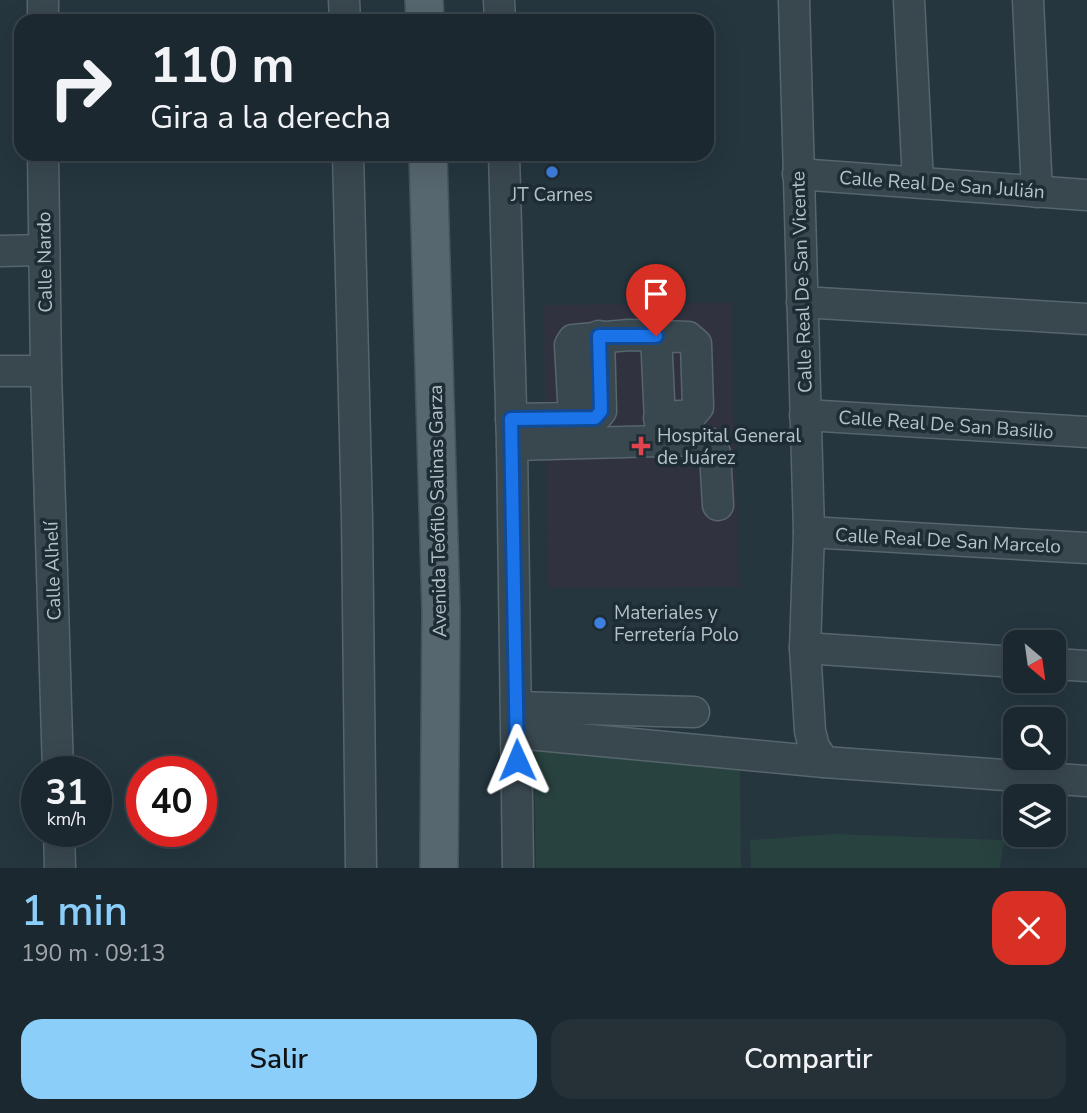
<!DOCTYPE html>
<html lang="es">
<meta charset="utf-8">
<style>
:root{--surface:#1c282f;--page:#253037;--text:#f1f3f6;--muted:#a0a6aa;--line:#3a444b;--accent:#8bcef9}
body{margin:0;font-family:"Nunito Sans",sans-serif;background:var(--page);color:var(--text);height:100vh;display:flex;flex-direction:column;font-size:26px;white-space:nowrap}
*{box-sizing:border-box;margin:0}
p{font-size:23px;color:var(--muted)}
.icon{flex:none;width:38px;height:38px;fill:none;stroke:currentColor;stroke-width:2;stroke-linecap:round;stroke-linejoin:round}
.map{position:relative;height:868px;overflow:hidden}
.sheet{display:flex;flex-direction:column;background:var(--surface);flex:1}
.sheet>*{flex:none}
.hud{position:absolute;left:14px;top:14px;width:700px;height:147px;border-radius:21px;box-shadow:0 7px 28px #0002,0 0 0 2px var(--line);background:#1c282f;color:var(--text);overflow:hidden}
.needle{width:46px;rotate:151deg}
.buttons{position:absolute;left:1003px;top:630px;display:grid;gap:14px}
.buttons a{display:grid;place-items:center;width:63px;height:63px;border-radius:14px;background:var(--surface);box-shadow:0 7px 28px #0002,0 0 0 2px var(--line);font-size:35px}
.speed{position:absolute;left:21px;top:756px;display:flex;gap:14px;font-size:35px;font-weight:700;text-align:center}
.speed>*{display:grid;place-content:center;width:91px;height:91px;border-radius:50%;background:var(--surface);box-shadow:0 7px 28px #0002,0 0 0 2px var(--line);line-height:1}
.speed small{font-size:18px;font-weight:400}
.speed .limit{border:10px solid #d22;background:#fff;color:#111}
.pin{position:absolute;display:grid;place-items:center;width:60px;height:60px;color:#fff;margin:-72px -30px;border-radius:50% 50% 50% 0;rotate:-45deg;box-shadow:0 0 7px #0007}
.pin .icon{rotate:45deg}
.me{position:absolute;width:77px;margin:-38px;rotate:359deg;stroke-linejoin:round;filter:drop-shadow(0 0 5px #0008)}
.turn{display:flex;align-items:center;gap:24px;height:147px;padding:0 21px;font-size:32px}
.turn .icon{width:91px;height:91px;stroke-width:2.5}
.turn b{display:block;font-size:49px;line-height:60px}
.round{display:grid;place-items:center;flex:none;width:74px;height:74px;border-radius:21px;background:var(--page)}
.head{display:flex;align-items:center;justify-content:space-between;height:119px;padding:0 21px}
h1{font-size:42px;font-weight:600;line-height:52px;color:var(--accent)}
.action{display:flex;gap:14px;margin-top:auto;padding:14px 21px}
.action a{flex:1;height:80px;border-radius:21px;background:var(--accent);color:#111;font-size:28px;font-weight:600;line-height:80px;text-align:center}
.action a+a{background:var(--page);color:var(--text)}
.map>svg:first-child{display:block}
.medical{fill:#313240}
.green{fill:#28423f}
.lines{fill:none;stroke-linecap:round;stroke-linejoin:round}
.minor-casing{stroke:#57656d;stroke-width:33}
.major-casing{stroke:#45535b;stroke-width:40}
.minor{stroke:#39474f;stroke-width:30}
.major{stroke:#57676f;stroke-width:37}
.route-casing{stroke:#114b97;stroke-width:18}
.route{stroke:#1a73e8;stroke-width:12}
.shop-dot{fill:#3f7fe0;stroke:#1e2c34;stroke-width:2.5}
.health-dot{fill:#e0444e;stroke:#1e2c34;stroke-width:2.5}
.labels{text-anchor:middle;stroke-width:7;stroke-linejoin:round;paint-order:stroke}
.street-label{font-size:19px;fill:#b5c2ca;stroke:#1e2c34}
.poi-label{font-size:19px;fill:#b5c2ca;stroke:#1e2c34;text-anchor:start}
</style>
<div class="map">
<svg width="1087" height="868" viewBox="0 0 1087 868">
<rect width="100%" height="100%" fill="#25363f"/>
<!-- medical -->
<polygon class="medical" points="731,303 739,587 548,588 544,305"/>
<!-- green -->
<g class="green">
<polygon points="534,746 740,766 741,868 536,868"/>
<polygon points="833,834 1004,840 1000,868 751,868 750,840"/>
</g>
<g class="lines">
<!-- minor casing -->
<g class="minor-casing">
<g id="minor">
<polyline points="43,0 43,21"/>
<polyline points="344,0 345,21"/>
<polyline points="499,0 500,21"/>
<polyline points="794,0 809,532 805,648 810,731 814,747 824,762 1087,781"/>
<polyline points="909,0 918,182"/>
<polyline points="1028,0 1037,192"/>
<polyline points="43,154 46,371 58,772"/>
<polyline points="348,154 357,518 361,868"/>
<polyline points="504,154 512,445 518,868"/>
<polyline points="798,174 1087,195"/>
<polyline points="0,251 44,250"/>
<polyline points="802,302 1087,319"/>
<polyline points="0,371 46,371"/>
<polyline points="805,415 1087,432"/>
<polyline points="574,418 595,418 601,411 599,336"/>
<polyline points="659,418 691,415 698,407 696,344 688,337 656,336 661,441"/>
<polyline points="511,419 574,418 570,345 573,340 629,335 656,336"/>
<polyline points="512,445 699,440 709,443 715,453 718,505"/>
<polyline points="809,532 1087,548"/>
<polyline points="805,648 1015,662"/>
<polyline points="1054,664 1087,666"/>
<polyline points="516,707 694,712"/>
<polyline points="517,733 824,762"/>
<polyline points="59,831 60,868"/>
</g>
</g>
<!-- major casing -->
<g class="major-casing">
<g id="major">
<polyline points="424,0 425,21"/>
<polyline points="428,154 441,612 439,868"/>
</g>
</g>
<!-- minor -->
<use href="#minor" class="minor"/>
<!-- major -->
<use href="#major" class="major"/>
</g>
<g class="lines">
<!-- route casing -->
<g class="route-casing">
<polyline id="route" points="517,760 511,419 595,418 601,411 599,336 656,336"/>
</g>
<!-- route -->
<use href="#route" class="route"/>
</g>
<!-- markers -->
<g class="shop-dot">
<circle cx="552" cy="172" r="7"/>
<circle cx="600" cy="623" r="7"/>
</g>
<path class="health-dot" d="M637.5 435.5h7v7h7v7h-7v7h-7v-7h-7v-7h7z"/>
<g class="labels">
<!-- street labels -->
<g class="street-label">
<text transform="translate(942 184) rotate(4)" y="7">Calle Real De San Julián</text>
<text transform="translate(44 262) rotate(-91)" y="7">Calle Nardo</text>
<text transform="translate(801 282) rotate(-92)" y="7">Calle Real De San Vicente</text>
<text transform="translate(946 424) rotate(4)" y="7">Calle Real De San Basilio</text>
<text transform="translate(437 511) rotate(-91)" y="7">Avenida Teófilo Salinas Garza</text>
<text transform="translate(948 540) rotate(3)" y="7">Calle Real De San Marcelo</text>
<text transform="translate(52 571) rotate(-92)" y="7">Calle Alhelí</text>
</g>
<!-- poi labels -->
<g class="poi-label">
<text x="552" y="201" text-anchor="middle">JT Carnes</text>
<text x="657" y="442">Hospital General<tspan x="657" dy="22">de Juárez</tspan></text>
<text x="614" y="619">Materiales y<tspan x="614" dy="22">Ferretería Polo</tspan></text>
</g>
</g>
</svg>
<div class="buttons">
<a><svg class="needle" viewBox="-14 -14 28 28"><path d="M0-13l5 13h-10z" fill="#e53935"/><path d="M0 13l5-13h-10z" fill="#a0a6aa"/></svg></a>
<a><svg class="icon" aria-label="search" viewBox="0 0 24 24"><circle cx="10" cy="10" r="6"/><path d="M15 15l6 6"/></svg></a>
<a><svg class="icon" aria-label="layers" viewBox="0 0 24 24"><path d="M12 4l9 5-9 5-9-5zM3 14l9 5 9-5"/></svg></a>
</div>
<div class="speed"><div>31<small>km/h</small></div><div class="limit">40</div></div>
<div class="pin" style="left:656px;top:336px;background:#d93025"><svg class="icon" aria-label="arrive" viewBox="0 0 24 24"><path d="M6 21V4h12l-3 4 3 4H6"/></svg></div>
<svg class="me" style="left:517px;top:760px" viewBox="-20 -20 40 40"><path d="M0-17L14 15 0 8-14 15z" fill="#1a73e8" stroke="#fff" stroke-width="4"/></svg>
<div class="hud">
<div class="turn"><svg class="icon" aria-label="right" viewBox="0 0 24 24"><path d="M7 20v-9h11M14 6l5 5-5 5"/></svg><div><b>110 m</b>Gira a la derecha</div></div>
</div>
</div>
<section class="sheet">
<div class="head"><div><h1>1 min</h1><p>190 m · 09:13</p></div><a class="round" style="background:#d93025;color:#fff"><svg class="icon" aria-label="close" viewBox="0 0 24 24"><path d="M6 6l12 12M18 6L6 18"/></svg></a></div>
<div class="action"><a>Salir</a><a>Compartir</a></div>
</section>
